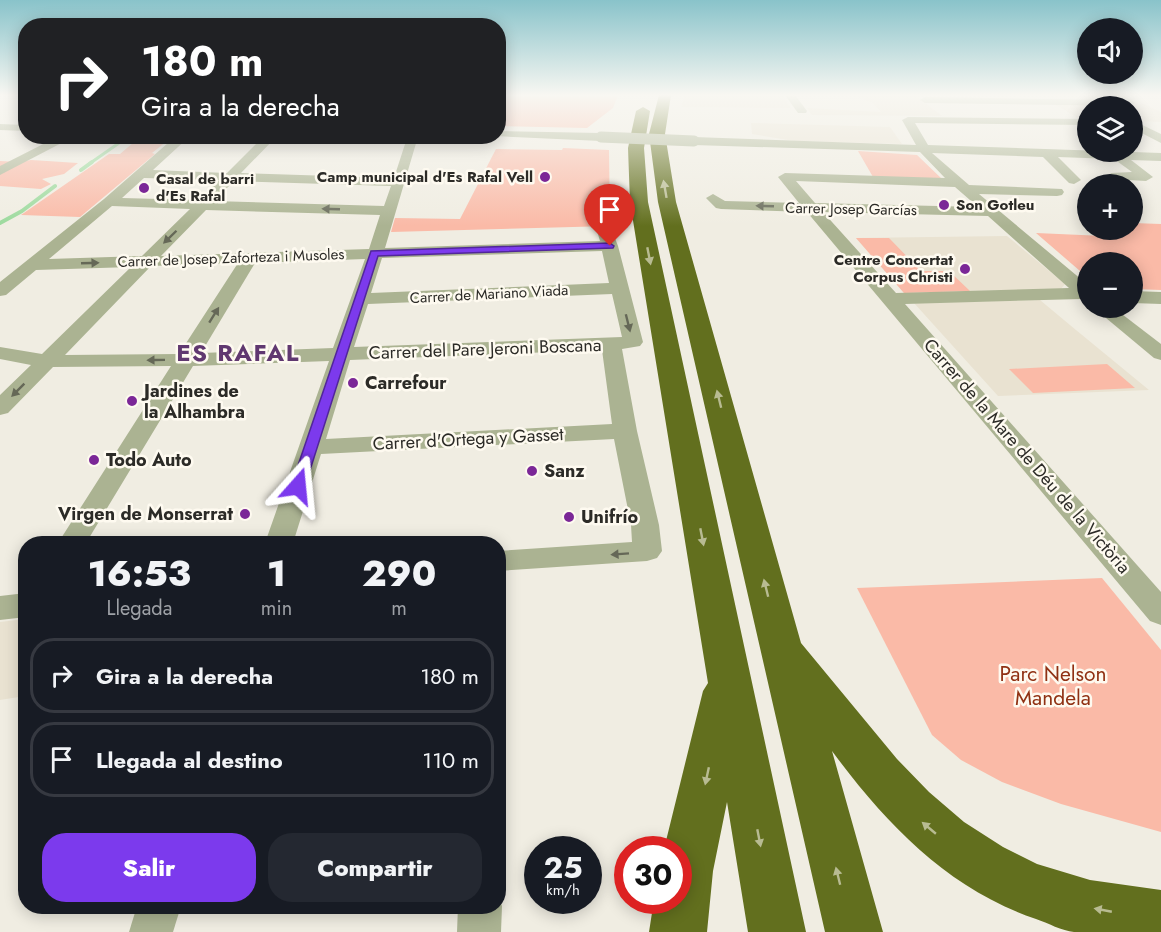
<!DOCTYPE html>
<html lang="es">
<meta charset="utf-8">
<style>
:root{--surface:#171b24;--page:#242831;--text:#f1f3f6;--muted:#9ea1a6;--line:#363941;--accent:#7c3aed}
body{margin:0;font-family:Jost,sans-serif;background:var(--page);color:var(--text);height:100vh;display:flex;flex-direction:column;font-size:22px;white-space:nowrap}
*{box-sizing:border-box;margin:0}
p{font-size:20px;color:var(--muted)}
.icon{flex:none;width:33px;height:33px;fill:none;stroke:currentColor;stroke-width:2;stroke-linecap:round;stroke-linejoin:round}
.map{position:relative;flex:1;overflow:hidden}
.sheet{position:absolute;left:18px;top:536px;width:488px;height:378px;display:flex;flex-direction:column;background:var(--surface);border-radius:24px;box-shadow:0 3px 15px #0003}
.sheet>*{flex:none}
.banner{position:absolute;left:18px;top:18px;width:488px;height:126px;border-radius:24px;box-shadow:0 3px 15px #0003;background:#202124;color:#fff;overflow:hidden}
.buttons{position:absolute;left:1077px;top:18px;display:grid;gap:12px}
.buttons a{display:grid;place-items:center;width:66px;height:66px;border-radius:50%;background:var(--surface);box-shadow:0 3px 15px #0003;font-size:30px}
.speed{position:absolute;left:524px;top:836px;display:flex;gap:12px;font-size:30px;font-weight:700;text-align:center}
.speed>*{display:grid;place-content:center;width:78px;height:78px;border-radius:50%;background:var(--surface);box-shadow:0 3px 15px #0003;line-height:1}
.speed small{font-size:15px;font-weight:400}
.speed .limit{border:9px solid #d22;background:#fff;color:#111}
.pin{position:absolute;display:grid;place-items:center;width:51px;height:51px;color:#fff;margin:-62px -26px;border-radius:50% 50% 50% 0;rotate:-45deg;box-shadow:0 0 6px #0007}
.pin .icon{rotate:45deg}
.me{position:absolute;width:66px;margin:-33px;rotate:18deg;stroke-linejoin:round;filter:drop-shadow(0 0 4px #0008)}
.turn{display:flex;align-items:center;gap:21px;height:126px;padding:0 24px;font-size:27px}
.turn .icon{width:78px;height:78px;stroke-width:2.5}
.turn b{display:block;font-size:42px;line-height:51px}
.eta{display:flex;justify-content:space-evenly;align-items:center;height:102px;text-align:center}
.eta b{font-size:36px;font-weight:800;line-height:42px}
.button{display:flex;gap:12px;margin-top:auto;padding:12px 24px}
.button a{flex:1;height:69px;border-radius:24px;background:var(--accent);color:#fff;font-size:24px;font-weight:800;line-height:69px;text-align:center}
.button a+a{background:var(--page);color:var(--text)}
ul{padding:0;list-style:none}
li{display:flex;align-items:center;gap:18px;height:75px;margin:0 12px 9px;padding:0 12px;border:3px solid var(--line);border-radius:24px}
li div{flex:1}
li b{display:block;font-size:22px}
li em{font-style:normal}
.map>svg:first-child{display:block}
.built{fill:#e9e2d1}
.green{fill:#fabaa7}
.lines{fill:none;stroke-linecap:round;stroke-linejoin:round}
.stream-far1{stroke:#9cda9d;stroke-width:3}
.stream{stroke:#9cda9d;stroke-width:4}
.minor{fill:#abb392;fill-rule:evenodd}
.highway{fill:#626f1e;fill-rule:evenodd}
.minor-bridge{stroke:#abb392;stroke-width:11}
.oneway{fill:#b8bb92}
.oneway2{fill:#656857}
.route{fill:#7c3aed;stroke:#51269a;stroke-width:1.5}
.poi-dot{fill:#7b2797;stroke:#fefaf0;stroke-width:2}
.labels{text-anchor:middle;stroke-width:5;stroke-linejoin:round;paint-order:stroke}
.far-poi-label{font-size:15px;font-weight:bold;fill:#2c2b27;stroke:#fefaf0;text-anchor:end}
.far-street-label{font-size:15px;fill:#2c2b27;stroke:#fefaf0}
.street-label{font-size:18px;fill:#2c2b27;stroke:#fefaf0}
.poi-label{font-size:18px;font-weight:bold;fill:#2c2b27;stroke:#fefaf0;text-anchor:start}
.near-park-label{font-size:21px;fill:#903113;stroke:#fefaf0}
.district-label{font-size:24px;font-weight:bold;letter-spacing:1.5px;fill:#603870;stroke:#fefaf0}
</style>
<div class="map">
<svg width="1161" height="932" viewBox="0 0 1161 932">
<rect width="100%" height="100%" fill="#f0ede2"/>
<!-- built -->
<g class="built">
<polygon points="685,95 782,95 791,108 681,107"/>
<polygon points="852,95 915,95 942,116 812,115 807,108 881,112 873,103"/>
<polygon points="1053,103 1144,104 1161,112 1161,122 1133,121 1132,106 1088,106 1087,121 1083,121"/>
<polygon points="751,123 890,127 902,144 794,141 752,134"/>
<polygon points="1007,236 1065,284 1061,289 904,293 856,238"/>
<polygon points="1040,300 1076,330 1149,390 998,396 914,303"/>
<polygon points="25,619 25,696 0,700 0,622"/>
</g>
<!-- green -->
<g class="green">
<polygon points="498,95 618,95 613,108 587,128 498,126"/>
<polygon points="140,137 172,137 152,153 155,154 80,217 21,215 109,154 120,154"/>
<polygon points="563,148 609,150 610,226 391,232 395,218 460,219 496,149 562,150"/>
<polygon points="858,151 917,155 942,179 873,177"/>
<polygon points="31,160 78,163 64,174 42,179 51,184 41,189 0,186 0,161 19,162"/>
<polygon points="1133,223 1161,224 1161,290 1133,289 1132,262 1088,262 1087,277 1036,233 1104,236 1099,230 1132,230"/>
<polygon points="856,238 889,238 921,271 949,271 970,291 904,293"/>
<polygon points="1107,364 1135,388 1033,393 1009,369"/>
<polygon points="1102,578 1161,650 1161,832 1061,804 1002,782 961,760 932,735 857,588"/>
</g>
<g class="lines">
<!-- stream-far1 -->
<polyline class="stream-far1" points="89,164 129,136"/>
<!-- stream -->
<g class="stream">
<polyline points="81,170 92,162"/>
<polyline points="0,223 22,211 55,186"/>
</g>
<!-- minor -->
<g class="minor">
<polygon points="785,95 795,95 807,111 806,113 798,113"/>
<polygon points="1110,95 1123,95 1135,103 1130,106 925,103 920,100 925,97 1116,100"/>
<path d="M908 117 1088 119V125L915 123 928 145 1161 153V161L1131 160 1153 177 1146 181 1111 179 1109 176 1111 173 1132 172 1114 159 1058 157 1081 180 1074 184 1069 183 1043 157 932 153 969 185 1062 189 1064 192 1062 195 1057 196 979 194 1088 285V300L1081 299 905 304 1161 592V625L1150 621 807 212 721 209 716 208 706 198 713 194 725 201 799 203 778 177 785 173 945 178 920 152 694 145 688 141 694 137 916 145 902 120ZM796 181 955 187 978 207 815 203ZM823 212 988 216 1069 288 896 293Z"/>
<polygon points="1132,120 1161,134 1161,143 1132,128"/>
<polygon points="0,124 26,125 26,131 0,130"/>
<polygon points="498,131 601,133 607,137 601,141 494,136 498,136"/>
<polygon points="59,136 75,136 0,175 0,166"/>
<path d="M176 136H190L153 170 227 173 264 136H277L241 173 394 178 406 141 404 136H446L440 140H417L385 248 600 241 597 231 599 228H611L618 246 643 342 640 346 622 349 637 431 659 525 662 551 657 558 647 561 498 571V551L632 542 631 525 614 439 321 454 293 543H265L329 361 193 366 86 543H58L171 366 53 367 8 413 0 415V395L31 365 0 359V347L42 354 131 267 36 270 6 295 0 296V282L104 199ZM144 178 219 180 199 200 122 198ZM234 181 391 186 384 206 214 201ZM112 206 190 209 142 256 49 259ZM206 210 380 215 369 249 161 256ZM602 251 609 283 371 293 382 258ZM365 259 333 348 201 353 255 263ZM238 263 179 354 65 355 151 266ZM612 294 622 337 354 347 368 304ZM602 350 612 424 326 439 350 360Z"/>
<polygon points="1132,291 1161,292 1161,304 1132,303"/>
<polygon points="1094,308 1114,308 1161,344 1161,360 1154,358"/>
<polygon points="26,593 26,617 0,620 0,596"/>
<polygon points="498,896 502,906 501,932 457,932 458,906 498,906"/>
<polygon points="137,906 181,906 173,932 129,932"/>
</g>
<!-- highway -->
<g class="highway">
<path d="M659 95H671L665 134 676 202 801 643 897 759 929 792 964 822 1003 847 1037 864 1090 880 1161 890V932C1133 932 1103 932 1074 932 1062 931 1048 923 1036 919 948 889 886 824 832 751L883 932H825L658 202 649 134Z"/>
<polygon points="643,107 650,111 644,148 648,202 806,932 748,932 727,802 713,871 707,932 649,932 654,900 678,900 678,849 664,849 703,691 708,683 630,202 628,148 636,111"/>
</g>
<!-- minor-bridge -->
<polyline class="minor-bridge" points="601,137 694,141"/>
</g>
<!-- one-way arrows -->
<defs><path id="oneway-solid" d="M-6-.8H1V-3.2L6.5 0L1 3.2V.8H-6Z" transform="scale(1.5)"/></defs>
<g class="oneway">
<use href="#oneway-solid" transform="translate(665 189) rotate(-100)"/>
<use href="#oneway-solid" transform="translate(649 256) rotate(79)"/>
<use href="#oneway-solid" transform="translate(719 399) rotate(-104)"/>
<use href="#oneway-solid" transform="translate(702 537) rotate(79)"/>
<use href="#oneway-solid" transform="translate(766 588) rotate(-104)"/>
<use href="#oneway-solid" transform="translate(707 776) rotate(102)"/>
<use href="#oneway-solid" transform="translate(929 828) rotate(-140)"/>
<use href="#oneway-solid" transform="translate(759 838) rotate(79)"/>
<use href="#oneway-solid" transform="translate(838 876) rotate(-104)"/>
<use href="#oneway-solid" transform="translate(1103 910) rotate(-169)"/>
</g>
<g class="oneway2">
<use href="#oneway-solid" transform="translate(765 206) rotate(-178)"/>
<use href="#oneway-solid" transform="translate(331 209) rotate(-178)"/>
<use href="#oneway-solid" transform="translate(170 237) rotate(136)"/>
<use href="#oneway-solid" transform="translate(90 263) rotate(-2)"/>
<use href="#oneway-solid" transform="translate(214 315) rotate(-58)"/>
<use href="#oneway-solid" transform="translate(628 323) rotate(76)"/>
<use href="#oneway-solid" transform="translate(156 360) rotate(179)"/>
<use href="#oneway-solid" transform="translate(18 390) rotate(135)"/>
<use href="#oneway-solid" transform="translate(620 554) rotate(176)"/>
</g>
<!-- sky -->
<linearGradient id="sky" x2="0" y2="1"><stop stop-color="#89c3ca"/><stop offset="0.42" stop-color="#f8f7f2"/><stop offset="1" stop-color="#f8f7f2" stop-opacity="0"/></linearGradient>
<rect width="1161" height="226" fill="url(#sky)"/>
<!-- route -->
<polygon class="route" points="610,243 614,246 613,248 378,256 305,486 303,489 293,489 291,486 371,251"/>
<!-- markers -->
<g class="poi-dot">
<circle cx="545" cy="177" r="6"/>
<circle cx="144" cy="188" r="6"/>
<circle cx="944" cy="205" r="6"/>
<circle cx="965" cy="269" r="6"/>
<circle cx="353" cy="383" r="6"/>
<circle cx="132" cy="401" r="6"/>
<circle cx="94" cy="460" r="6"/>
<circle cx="532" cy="471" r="6"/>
<circle cx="245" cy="514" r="6"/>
<circle cx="569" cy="517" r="6"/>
</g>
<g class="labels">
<!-- far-poi labels -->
<g class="far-poi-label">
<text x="533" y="182">Camp municipal d'Es Rafal Vell</text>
<text x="156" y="184" text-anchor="start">Casal de barri<tspan x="156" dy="17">d'Es Rafal</tspan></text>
<text x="956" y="210" text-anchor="start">Son Gotleu</text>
<text x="953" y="265">Centre Concertat<tspan x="953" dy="17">Corpus Christi</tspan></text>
</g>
<!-- far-street labels -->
<g class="far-street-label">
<text transform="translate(851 209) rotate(1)" y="5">Carrer Josep Garcías</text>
<text transform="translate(231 258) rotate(-2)" y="5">Carrer de Josep Zaforteza i Musoles</text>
<text transform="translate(489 294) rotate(-3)" y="5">Carrer de Mariano Viada</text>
</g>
<!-- street labels -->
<g class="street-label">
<text transform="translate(485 349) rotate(-2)" y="6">Carrer del Pare Jeroni Boscana</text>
<text transform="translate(468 439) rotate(-3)" y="6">Carrer d'Ortega y Gasset</text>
<text transform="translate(1027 456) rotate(49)" y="6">Carrer de la Mare de Déu de la Victòria</text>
</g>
<!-- poi labels -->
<g class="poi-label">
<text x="365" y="389">Carrefour</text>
<text x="144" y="397">Jardines de<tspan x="144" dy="21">la Alhambra</tspan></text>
<text x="106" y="466">Todo Auto</text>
<text x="544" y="477">Sanz</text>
<text x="233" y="520" text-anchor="end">Virgen de Monserrat</text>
<text x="581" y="523">Unifrío</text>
</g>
<!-- near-park labels -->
<g class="near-park-label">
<text x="1053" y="681">Parc Nelson<tspan x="1053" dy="24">Mandela</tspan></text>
</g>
<!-- district labels -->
<g class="district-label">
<text x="238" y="361">ES RAFAL</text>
</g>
</g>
</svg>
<div class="buttons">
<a><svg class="icon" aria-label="sound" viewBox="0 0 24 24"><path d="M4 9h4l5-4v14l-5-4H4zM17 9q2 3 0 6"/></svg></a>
<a><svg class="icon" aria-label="layers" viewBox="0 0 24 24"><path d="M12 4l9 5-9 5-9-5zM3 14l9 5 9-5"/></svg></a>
<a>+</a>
<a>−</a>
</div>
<div class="speed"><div>25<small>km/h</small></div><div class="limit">30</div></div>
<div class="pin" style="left:610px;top:246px;background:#d93025"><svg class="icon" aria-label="arrive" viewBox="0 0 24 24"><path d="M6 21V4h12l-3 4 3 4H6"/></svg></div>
<svg class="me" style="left:298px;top:486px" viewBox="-20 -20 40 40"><path d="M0-17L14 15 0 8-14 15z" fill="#7c3aed" stroke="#fff" stroke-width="4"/></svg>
<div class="banner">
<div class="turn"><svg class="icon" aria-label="right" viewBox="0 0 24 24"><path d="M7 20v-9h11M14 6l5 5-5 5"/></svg><div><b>180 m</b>Gira a la derecha</div></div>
</div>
<section class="sheet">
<div class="eta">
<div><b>16:53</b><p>Llegada</p></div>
<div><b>1</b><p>min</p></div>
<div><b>290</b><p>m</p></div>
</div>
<ul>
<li><svg class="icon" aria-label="right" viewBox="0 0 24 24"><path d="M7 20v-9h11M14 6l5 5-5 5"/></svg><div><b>Gira a la derecha</b></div><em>180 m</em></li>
<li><svg class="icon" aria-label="arrive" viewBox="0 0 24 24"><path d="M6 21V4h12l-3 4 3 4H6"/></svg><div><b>Llegada al destino</b></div><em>110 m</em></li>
</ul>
<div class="button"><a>Salir</a><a>Compartir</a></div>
</section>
</div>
